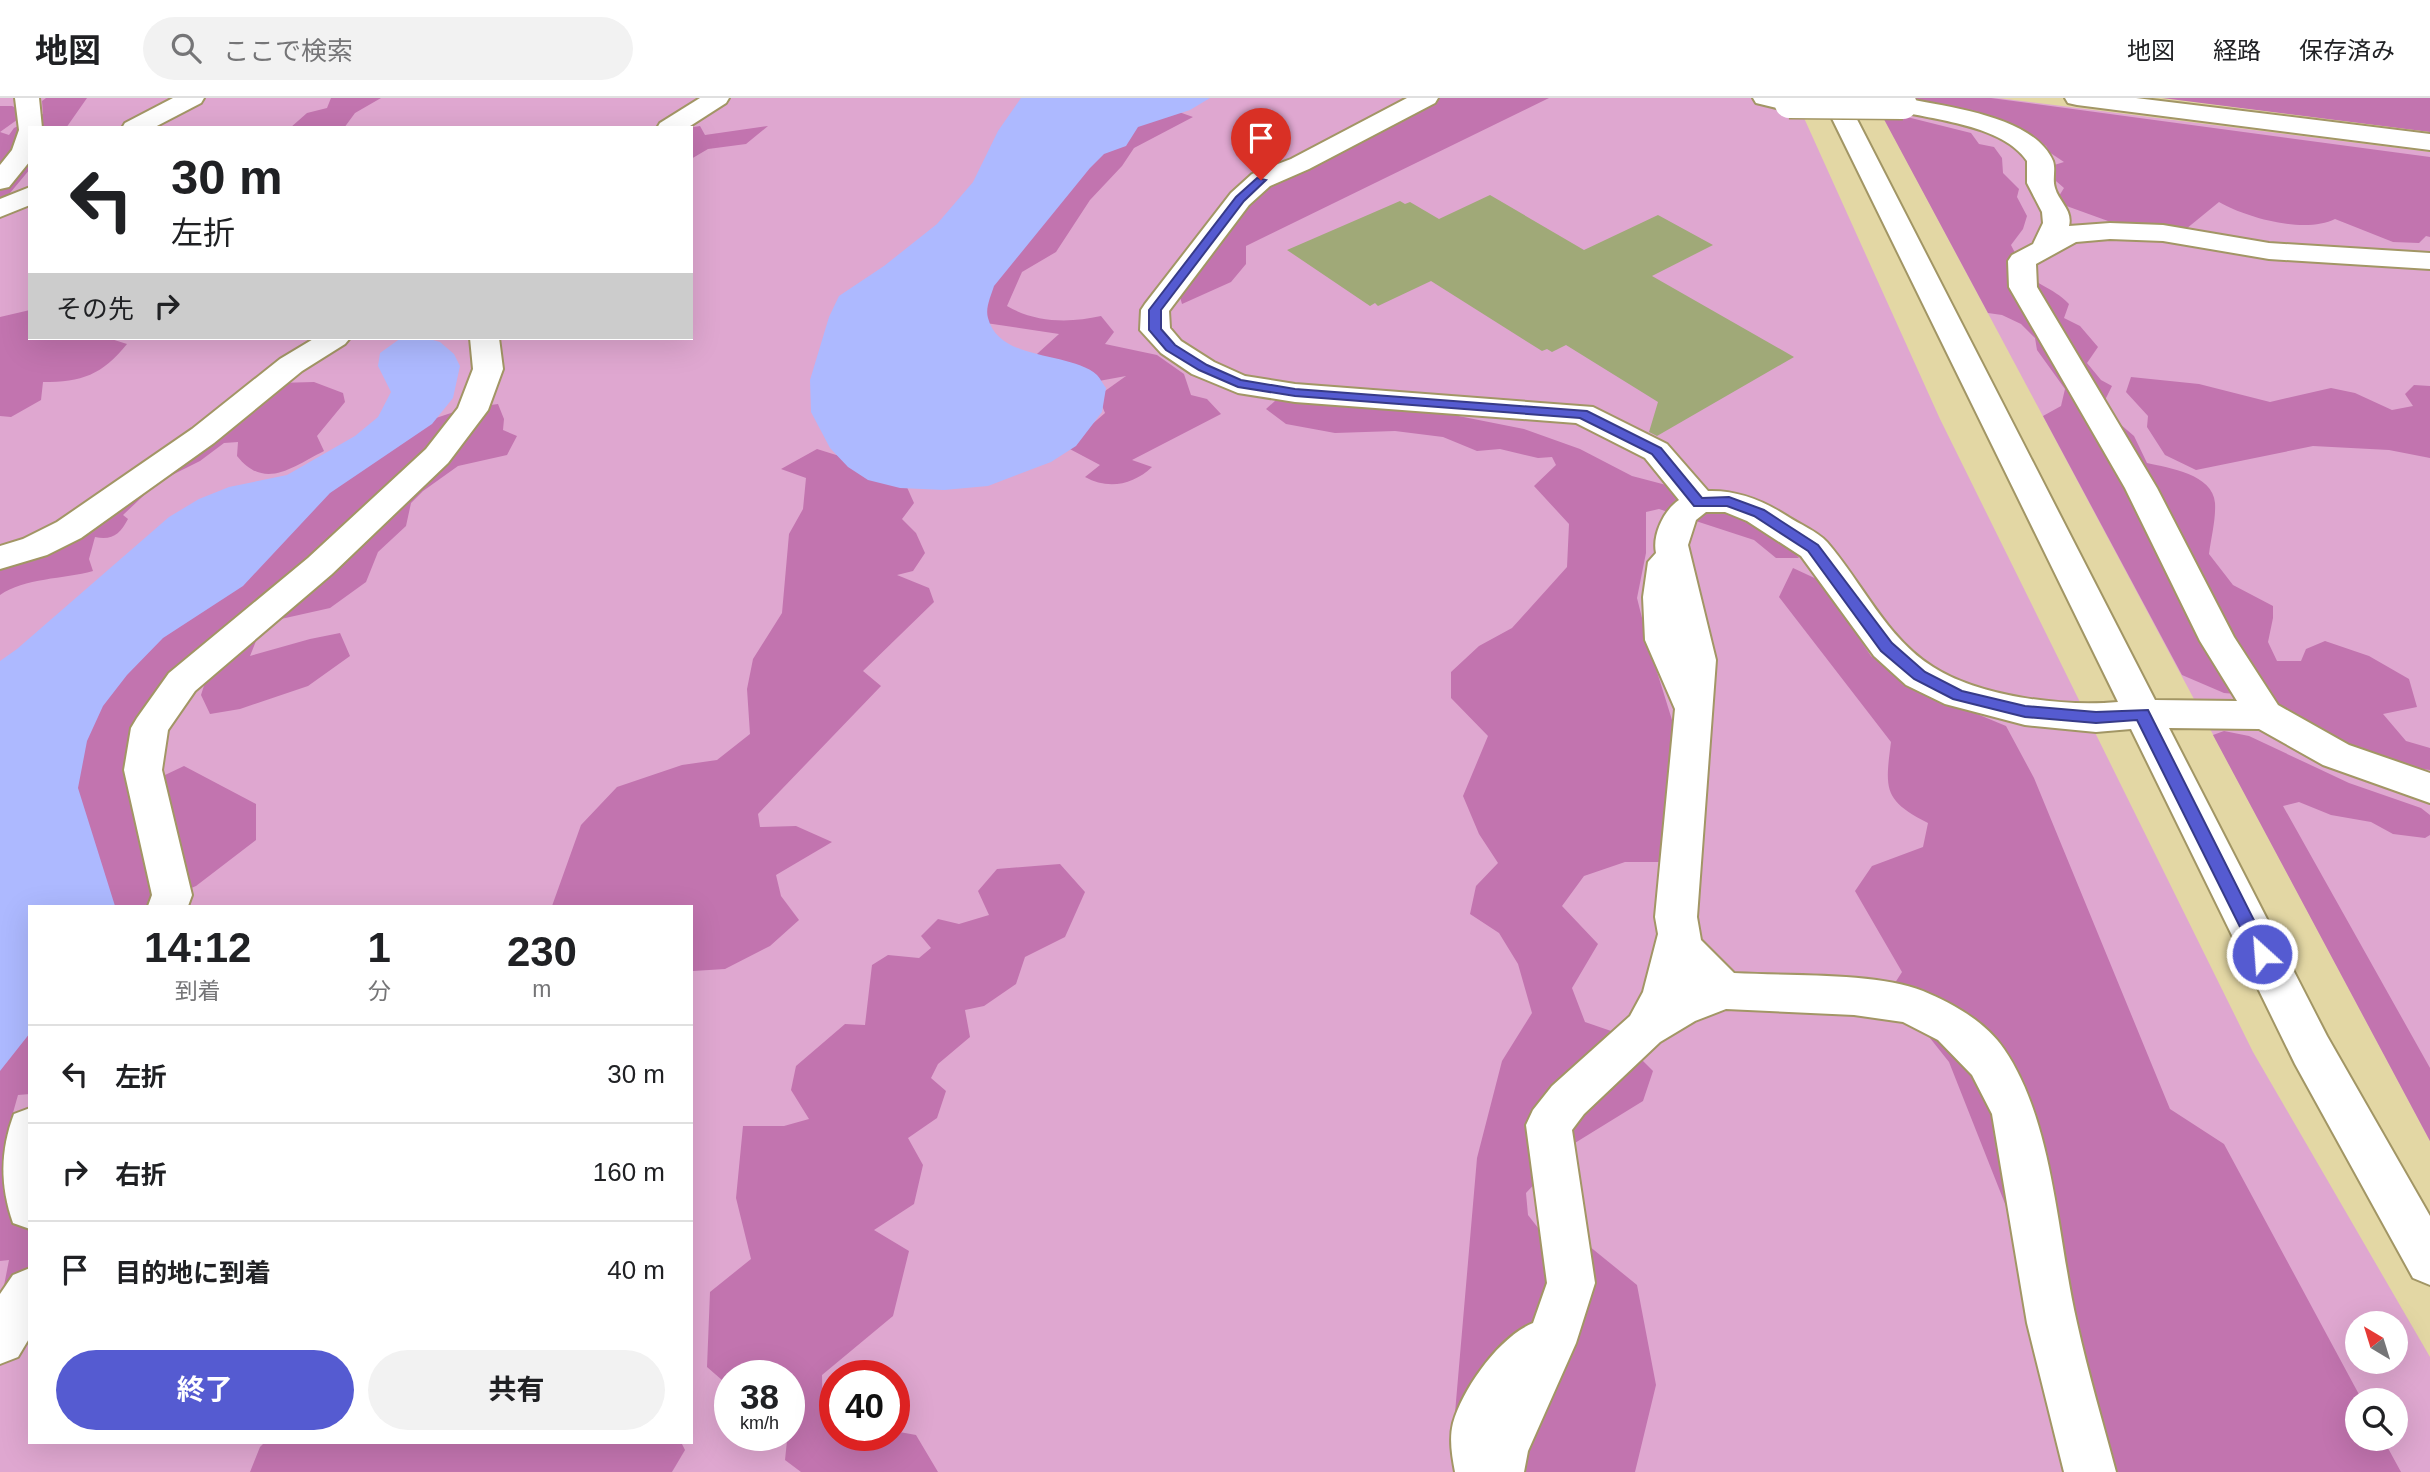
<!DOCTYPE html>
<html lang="ja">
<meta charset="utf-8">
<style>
:root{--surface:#fff;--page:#f2f2f2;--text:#202124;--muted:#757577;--line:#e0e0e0;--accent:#555bd1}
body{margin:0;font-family:Arial,"Noto Sans JP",sans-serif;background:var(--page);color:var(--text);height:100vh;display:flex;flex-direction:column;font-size:26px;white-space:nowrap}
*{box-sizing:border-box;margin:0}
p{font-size:23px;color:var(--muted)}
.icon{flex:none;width:38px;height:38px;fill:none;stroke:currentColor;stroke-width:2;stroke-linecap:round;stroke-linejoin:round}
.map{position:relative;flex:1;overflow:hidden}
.details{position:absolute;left:28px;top:807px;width:665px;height:539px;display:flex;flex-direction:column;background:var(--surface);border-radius:0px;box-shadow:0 7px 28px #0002}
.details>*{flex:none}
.guide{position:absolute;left:28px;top:28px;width:665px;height:214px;border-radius:0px;box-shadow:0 7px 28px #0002;background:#fff;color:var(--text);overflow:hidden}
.needle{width:46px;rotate:322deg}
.fabs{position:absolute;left:2345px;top:1213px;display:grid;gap:14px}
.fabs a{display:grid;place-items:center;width:63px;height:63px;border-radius:50%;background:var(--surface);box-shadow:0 7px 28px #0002;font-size:35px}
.speed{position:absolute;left:714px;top:1262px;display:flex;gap:14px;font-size:35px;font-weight:700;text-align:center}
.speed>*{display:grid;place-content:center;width:91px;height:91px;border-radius:50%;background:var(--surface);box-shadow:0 7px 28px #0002;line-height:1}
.speed small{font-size:18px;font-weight:400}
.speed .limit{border:10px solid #d22;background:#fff;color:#111}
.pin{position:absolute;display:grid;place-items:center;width:60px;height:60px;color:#fff;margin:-72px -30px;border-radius:50% 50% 50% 0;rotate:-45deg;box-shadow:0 0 7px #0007}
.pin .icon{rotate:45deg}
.me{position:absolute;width:77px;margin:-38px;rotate:334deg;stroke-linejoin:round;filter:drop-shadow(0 0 5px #0008)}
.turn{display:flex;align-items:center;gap:24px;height:147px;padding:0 28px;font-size:32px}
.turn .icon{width:91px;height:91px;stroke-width:2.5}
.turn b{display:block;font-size:49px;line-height:60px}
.then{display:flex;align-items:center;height:66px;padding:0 28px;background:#0003;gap:14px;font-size:26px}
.eta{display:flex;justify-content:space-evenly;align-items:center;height:119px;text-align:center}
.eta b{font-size:42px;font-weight:700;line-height:49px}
.primary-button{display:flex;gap:14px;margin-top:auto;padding:14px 28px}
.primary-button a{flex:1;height:80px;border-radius:42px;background:var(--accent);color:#fff;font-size:28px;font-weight:700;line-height:80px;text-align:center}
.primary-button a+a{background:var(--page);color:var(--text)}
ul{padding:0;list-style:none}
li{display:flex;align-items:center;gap:21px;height:98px;padding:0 28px;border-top:2px solid var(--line)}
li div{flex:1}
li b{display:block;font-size:26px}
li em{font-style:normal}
header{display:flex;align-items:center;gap:42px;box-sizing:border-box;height:98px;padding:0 35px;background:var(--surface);border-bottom:2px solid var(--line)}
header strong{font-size:33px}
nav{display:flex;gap:38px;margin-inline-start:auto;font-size:24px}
.search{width:490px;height:63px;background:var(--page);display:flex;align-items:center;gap:18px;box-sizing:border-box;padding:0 24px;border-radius:38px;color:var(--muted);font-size:26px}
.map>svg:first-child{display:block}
.green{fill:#dfa7d0;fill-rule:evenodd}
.forest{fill:#c274af}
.water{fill:#adb9ff}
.building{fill:#a0a978}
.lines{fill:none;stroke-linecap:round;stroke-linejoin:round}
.minor-casing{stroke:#a29665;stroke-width:4}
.minor{fill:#fff;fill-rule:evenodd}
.minor-bridge-casing{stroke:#a29665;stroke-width:31;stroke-linecap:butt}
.minor-bridge{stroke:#fff;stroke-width:28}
.route{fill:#555bd1;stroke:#373b88;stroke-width:2}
</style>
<header>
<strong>地図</strong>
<div class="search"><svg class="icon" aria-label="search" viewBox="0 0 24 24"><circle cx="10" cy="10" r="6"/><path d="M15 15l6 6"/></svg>ここで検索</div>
<nav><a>地図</a><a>経路</a><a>保存済み</a></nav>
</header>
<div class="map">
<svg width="2430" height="1374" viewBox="0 0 2430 1374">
<rect width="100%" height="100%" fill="#e3d7a4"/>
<!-- green -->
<g class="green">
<path d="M0 0H1795L1940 321 2253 954 2430 1259V1374H0ZM30 30H691V240H30ZM30 808H691V1344H30ZM2357 1225H2396V1264H2357ZM730 1278H789V1337H730ZM835 1278H894V1337H835ZM2357 1302H2396V1340H2357Z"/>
<polygon points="1873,0 1998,0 2430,54 2430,1043"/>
</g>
<!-- forest -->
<g class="forest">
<polygon points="46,0 87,0 66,30 30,30 30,71 10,95 0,101 0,8 12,8 23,13 21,19 0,34 9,37 14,30 43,16 42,3"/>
<polygon points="331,0 381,0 355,15 344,30 290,30 307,15 327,10"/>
<polygon points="1435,0 1549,0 1246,148 1246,166 1231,184 1182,206 1178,192 1228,129 1270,85"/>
<path d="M1870 0H1991L2430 59V139L2426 138 2419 145 2393 144 2335 121C2305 136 2247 120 2219 104L2186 131 2108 123 2061 106 2059 98 2064 90 2049 77 2051 68 2064 64 2049 54 2046 48 2022 34 1976 13 1958 14Z"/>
<polygon points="2162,0 2430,0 2430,34"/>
<path d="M1879 12 1971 35 1979 46 1994 49 2002 60 2003 75 2019 91 2017 99 2027 118 2023 131 2011 147C2017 159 2030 181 2042 187 2053 193 2060 197 2069 206L2064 220 2080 228 2098 249 2087 265 2101 282 2112 288 2106 300V314L2134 338 2147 365C2169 370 2213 376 2215 405 2216 421 2211 440 2209 456L2233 487 2273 508V520L2268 544 2277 563H2301L2306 551 2325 543 2369 558 2409 581 2417 609 2383 616 2406 643 2430 650V672L2382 666 2288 616 2271 599 2224 595 2182 577 2043 318 2061 308 2065 291 2037 252 2035 240 2021 226 2002 217 1988 215Z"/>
<path d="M1179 14 1193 19 1134 50 1122 68 1090 102 1056 154 1022 174 1007 208C1036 225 1070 225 1101 218L1114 234 1105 246 1157 257 1184 276 1191 297 1207 301 1221 316 1132 362 1152 369C1133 387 1108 392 1085 379L1100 367 1066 349 1105 315 1098 298 1126 278 1077 287 1027 265 1059 236 979 224 983 133 1145 22Z"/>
<polygon points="700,28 705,37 768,28 746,46 708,51 691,61 691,30 688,30"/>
<path d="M30 212V240H108L127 246C102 277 82 284 43 284L41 302 11 319 0 318V219Z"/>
<polygon points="2131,279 2199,286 2270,304 2331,290 2355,295 2392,312 2413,308 2405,296 2414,287 2430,288 2430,360 2389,352 2313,348 2196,372 2165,357 2147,329 2148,318 2126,294"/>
<path d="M314 284 343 295 345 304 317 338 324 353C292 369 265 393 237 358L238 344 224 345 200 363 158 384 123 417 128 421C120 436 112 443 95 439L89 461 93 473C64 481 24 480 0 497V465L277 285Z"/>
<polygon points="1276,302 1388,304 1524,331 1580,351 1632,378 1670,388 1736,414 1784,442 1799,460 1776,460 1754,442 1659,411 1646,414 1646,455 1637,500 1649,548 1677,638 1670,764 1625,764 1584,778 1562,808 1598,846 1572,890 1585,924 1614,934 1653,973 1643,1003 1570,1048 1526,1095 1528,1117 1549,1144 1589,1148 1637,1187 1656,1287 1635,1374 1461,1374 1455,1315 1477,1060 1502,963 1532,915 1518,866 1499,835 1470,816 1476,788 1498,765 1479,736 1463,698 1488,638 1451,600 1451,574 1479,548 1512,530 1567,469 1569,426 1534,388 1556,367 1552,359 1538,360 1500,351 1477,353 1443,339 1395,333 1335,335 1286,326 1266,311"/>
<polygon points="498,306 504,321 503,332 517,338 507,357 458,368 423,393 411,405 406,428 378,454 366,484 330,510 281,521 260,533 250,558 310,541 340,535 350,558 308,588 240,611 210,616 201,597 209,572 172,579 130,632 127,695 184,668 256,706 256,742 196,788 149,808 72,808 79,608 262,448 415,327 463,311"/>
<polygon points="817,351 849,361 906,387 914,405 902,421 916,435 925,455 913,473 897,477 929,490 934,504 863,573 881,588 758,716 760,729 796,728 832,744 776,777 781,798 799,822 770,848 725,871 693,873 691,890 691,808 552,808 581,727 617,689 682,667 717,662 750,636 747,591 753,561 782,515 789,436 803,411 806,380 781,371"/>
<path d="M1793 470 1821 483 1871 558 1912 589 2006 628 2034 680 2170 1011 2224 1046 2362 1302H2357V1340L2383 1341 2401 1374H2111L1949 964 1891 891 1902 874 1855 793 1872 768 1923 749 1928 725C1883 702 1885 691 1891 644L1779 499Z"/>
<polygon points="2224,633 2249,638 2349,685 2421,710 2430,717 2430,737 2425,740 2393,736 2371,724 2331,717 2299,704 2283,708 2430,970 2430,1043 2213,637"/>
<polygon points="1060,766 1085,794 1065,839 1025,859 1016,886 984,908 965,912 970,939 938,966 931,980 946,993 937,1020 908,1040 923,1067 914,1106 874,1132 909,1153 893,1218 822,1277 823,1322 835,1324 835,1337 894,1337 894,1333 916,1337 938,1374 801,1374 785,1362 791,1304 789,1278 730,1278 730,1289 707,1269 710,1194 751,1161 736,1100 743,1028 784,1028 809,1021 791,992 796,968 845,926 865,927 872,867 888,857 919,860 931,850 921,838 938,821 959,826 989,817 978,793 997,771"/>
<polygon points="30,888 30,996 18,997 7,1036 3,1093 30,1079 30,1237 0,1250 2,1198 9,1162 0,1163 0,917"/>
<polygon points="265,1344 681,1344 685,1352 672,1374 250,1374 260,1349"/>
</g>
<!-- water -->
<g class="water">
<path d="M1021 0H1210L1190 12 1138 29 1126 48 1104 56 1090 70 994 188C991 198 985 210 988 220 999 264 1070 253 1097 277 1100 280 1103 286 1106 290L1102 314 1076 348 1051 364 988 388 944 392 900 390 868 382 848 369 830 350 811 314 810 282 829 219 839 198 884 168 937 126 973 84 998 33Z"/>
<polygon points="401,240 426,240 440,244 454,256 460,268 453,300 432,326 330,395 243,488 163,540 127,577 103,608 87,643 78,690 115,808 30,808 30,935 0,973 0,563 17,551 169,419 199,401 229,389 287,377 355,338 378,319 391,294 378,268 380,255"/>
</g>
<!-- building -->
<polygon class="building" points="1490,97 1584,152 1658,117 1713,147 1652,178 1794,259 1657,338 1649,334 1658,304 1566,247 1552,254 1547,251 1542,253 1431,183 1378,208 1375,205 1370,208 1287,152 1400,103 1405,106 1410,104 1439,121"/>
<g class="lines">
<!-- minor casing -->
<g class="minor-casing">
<g id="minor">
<polygon points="15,0 39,0 42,30 30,30 30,63 9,89 0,91 0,67 12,52 19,32"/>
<polygon points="173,0 204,0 201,5 153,30 122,30 125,25"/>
<polygon points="700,0 729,0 726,5 687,30 657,30 660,25"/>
<path d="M1407 0H1438L1435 5 1309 71 1270 88 1249 107 1169 213 1170 230 1181 243 1214 264 1245 278 1295 286 1593 309 1667 346 1708 393C1737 392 1762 402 1787 418 1799 426 1817 433 1827 444 1862 484 1886 540 1933 569 1980 599 2063 609 2118 604L1822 0H1846L2155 602 2237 603 2200 543 2125 390 2009 189 2008 163 2012 157 2033 146 2043 125 2042 114 2027 85V63C2003 27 1934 22 1894 12L1891 7 1894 2 1904 0C1947 9 2034 18 2053 63 2056 72 2052 81 2055 90 2059 104 2073 112 2069 128L2110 125 2163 127 2269 145 2430 155V171L2269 161 2163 143 2110 141 2076 144 2036 166 2037 189 2157 390 2234 539 2278 607 2349 647 2430 675V705L2323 667 2259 631 2169 630 2327 938 2430 1118V1187L2413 1180 2295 966 2131 631 2096 634 2025 627 1945 606 1906 587 1874 558 1801 458 1747 423 1725 414H1706L1696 422 1688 447 1716 562 1697 819 1701 842 1734 875C1787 878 1876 874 1923 893 1952 905 1986 924 2004 951 2054 1024 2057 1139 2077 1225 2088 1275 2103 1325 2116 1374H2064L2027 1225 1992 1016 1972 977 1938 942 1903 924 1854 917 1726 911 1695 923 1660 944 1584 1016 1572 1032 1595 1185 1576 1245 1528 1353 1524 1374H1455C1452 1358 1449 1341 1453 1325 1463 1290 1499 1239 1533 1225L1547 1185 1526 1027 1533 1012 1552 988 1630 918 1643 894 1658 836 1655 819 1675 611 1645 542 1643 499 1648 464 1656 455C1652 437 1664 412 1679 402L1645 360 1576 325 1295 304 1238 295 1192 276 1161 255 1140 232 1141 212 1145 206 1231 95 1252 76 1291 61Z"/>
<polygon points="1753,0 1794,0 1801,6 1798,11 1789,13 1756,5"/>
<polygon points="2065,0 2136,0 2430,36 2430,52 2077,7 2068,5"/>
<polygon points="30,89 30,107 0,119 0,101"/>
<polygon points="315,240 350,240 345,246 302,273 214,345 81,440 47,457 0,471 0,448 23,441 57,424 192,331 280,261"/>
<polygon points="470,240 499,240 503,271 488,312 448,365 332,476 195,593 168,632 162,672 192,797 188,808 148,808 152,797 124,672 131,630 137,620 169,575 308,460 426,351 458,310 473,271"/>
<path d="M30 1010V1131L13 1125C0 1088 0 1053 14 1016Z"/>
<polygon points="30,1170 30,1239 18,1259 0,1266 0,1196 13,1177"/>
</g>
</g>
<!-- minor -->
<use href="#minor" class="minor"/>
<!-- minor-bridge casing -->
<g class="minor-bridge-casing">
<polyline id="minor-bridge" points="1789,6 1903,7"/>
</g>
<!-- minor-bridge -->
<use href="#minor-bridge" class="minor-bridge"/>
</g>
<!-- route -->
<polygon class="route" points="1257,80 1266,82 1244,103 1161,212 1161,231 1175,247 1207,267 1241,282 1295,291 1587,313 1661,350 1702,400 1729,399 1764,412 1818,447 1892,545 1925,574 1962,593 2025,608 2096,614 2148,612 2271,856 2269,861 2262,864 2256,861 2137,622 2096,625 2025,619 1953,601 1914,581 1881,553 1808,453 1754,418 1727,408 1694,408 1652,356 1580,320 1295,298 1238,289 1199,272 1166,252 1149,232 1149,212 1236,99"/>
</svg>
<div class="fabs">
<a><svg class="needle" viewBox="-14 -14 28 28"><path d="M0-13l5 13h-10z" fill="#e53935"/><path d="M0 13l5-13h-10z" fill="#757577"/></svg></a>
<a><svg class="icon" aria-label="search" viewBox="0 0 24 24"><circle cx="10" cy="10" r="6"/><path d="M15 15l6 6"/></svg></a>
</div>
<div class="speed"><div>38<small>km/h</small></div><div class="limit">40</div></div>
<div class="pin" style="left:1261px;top:82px;background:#d93025"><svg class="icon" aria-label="arrive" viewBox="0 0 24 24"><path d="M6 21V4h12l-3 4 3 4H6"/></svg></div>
<svg class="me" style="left:2262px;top:856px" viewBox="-20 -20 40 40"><circle r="17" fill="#555bd1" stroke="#fff" stroke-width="3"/><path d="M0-11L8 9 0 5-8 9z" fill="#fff"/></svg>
<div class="guide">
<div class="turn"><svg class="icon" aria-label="left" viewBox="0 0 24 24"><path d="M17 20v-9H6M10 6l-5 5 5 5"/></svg><div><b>30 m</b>左折</div></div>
<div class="then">その先<svg class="icon" aria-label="right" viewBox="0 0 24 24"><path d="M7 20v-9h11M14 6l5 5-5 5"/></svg></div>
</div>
<section class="details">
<div class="eta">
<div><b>14:12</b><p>到着</p></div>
<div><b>1</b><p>分</p></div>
<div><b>230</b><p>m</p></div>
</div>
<ul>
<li><svg class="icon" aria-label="left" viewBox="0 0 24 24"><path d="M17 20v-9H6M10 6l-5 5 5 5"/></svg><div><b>左折</b></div><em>30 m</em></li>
<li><svg class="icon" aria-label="right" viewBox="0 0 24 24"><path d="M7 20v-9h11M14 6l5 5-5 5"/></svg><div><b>右折</b></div><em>160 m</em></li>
<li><svg class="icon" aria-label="arrive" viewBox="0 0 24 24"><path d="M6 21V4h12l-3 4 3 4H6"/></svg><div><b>目的地に到着</b></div><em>40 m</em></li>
</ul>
<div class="primary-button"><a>終了</a><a>共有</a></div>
</section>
</div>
